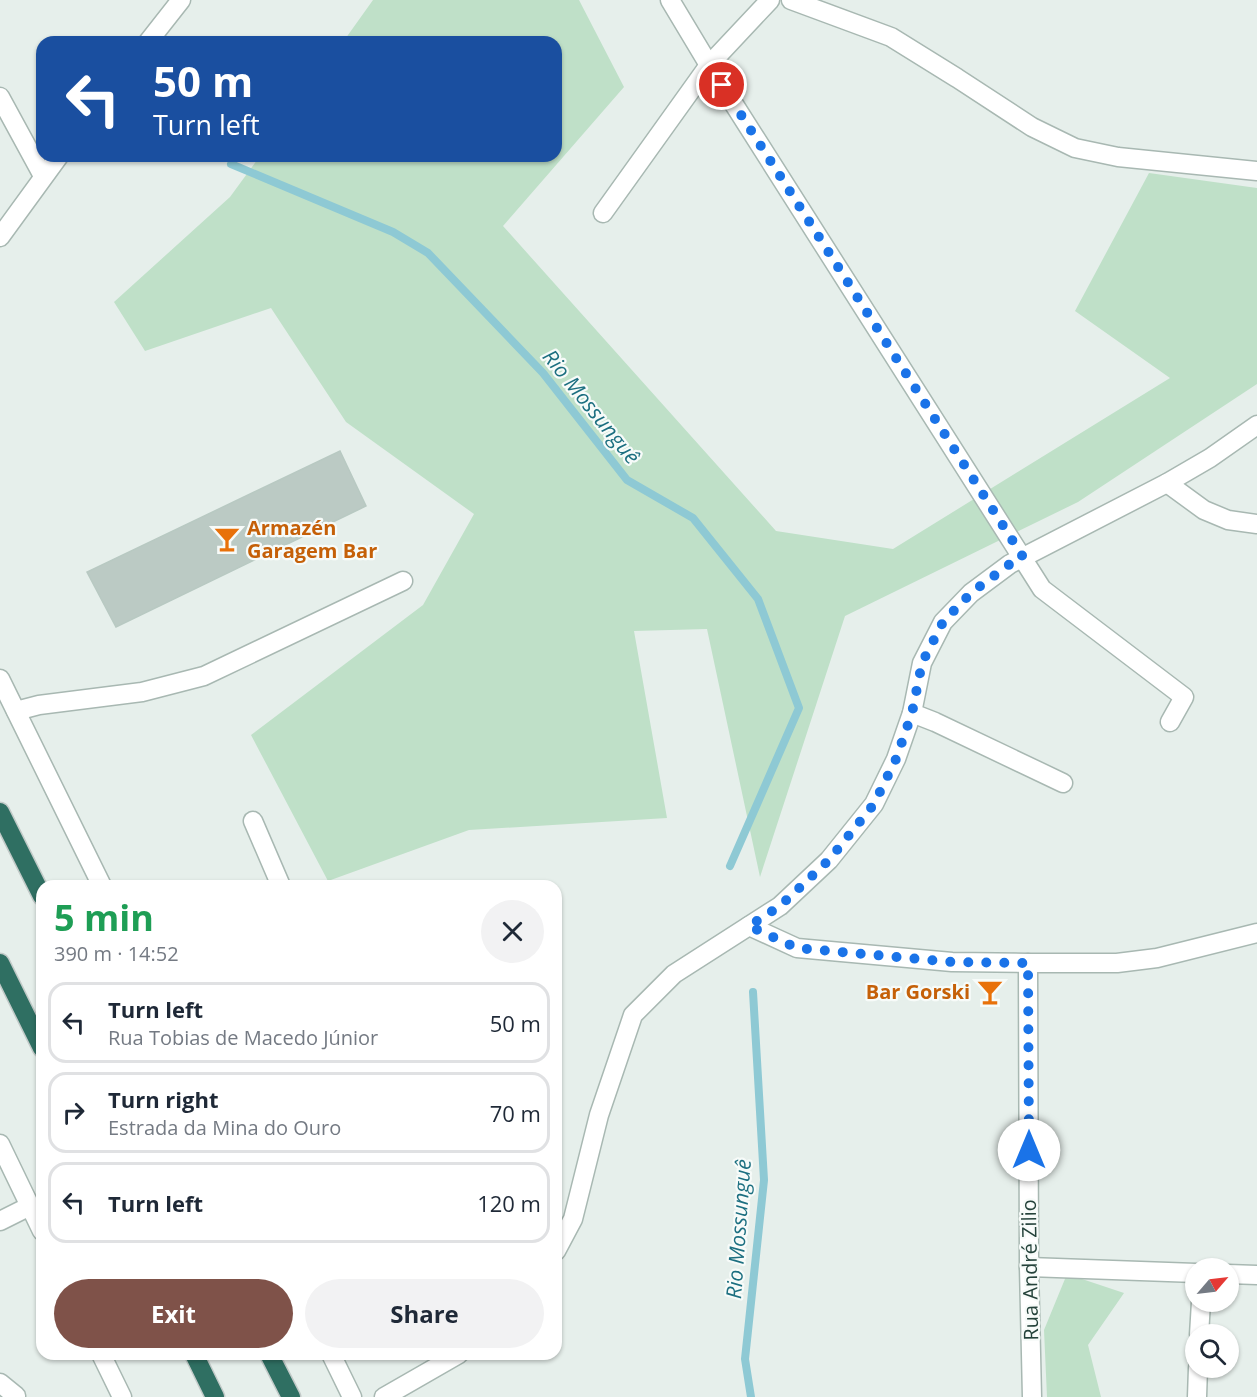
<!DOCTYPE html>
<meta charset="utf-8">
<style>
:root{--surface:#fff;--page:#f2f2f3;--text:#1f2937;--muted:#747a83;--line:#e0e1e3;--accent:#7f5249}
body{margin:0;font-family:"Open Sans",sans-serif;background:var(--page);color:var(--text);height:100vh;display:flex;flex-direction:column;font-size:22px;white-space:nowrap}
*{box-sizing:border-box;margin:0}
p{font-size:20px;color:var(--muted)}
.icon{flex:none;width:33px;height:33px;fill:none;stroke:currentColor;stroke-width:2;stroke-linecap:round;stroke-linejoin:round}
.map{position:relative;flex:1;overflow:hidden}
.details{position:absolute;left:36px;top:880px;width:526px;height:480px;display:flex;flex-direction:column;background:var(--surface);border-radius:18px;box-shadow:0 2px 4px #0004}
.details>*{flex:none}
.top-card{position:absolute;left:36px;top:36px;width:526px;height:126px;border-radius:18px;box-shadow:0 2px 4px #0004;background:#1a4fa0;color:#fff;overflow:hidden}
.needle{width:39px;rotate:62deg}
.controls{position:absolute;left:1185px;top:1258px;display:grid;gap:12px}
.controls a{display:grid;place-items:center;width:54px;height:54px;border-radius:50%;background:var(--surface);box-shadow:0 2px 4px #0004;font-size:30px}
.pin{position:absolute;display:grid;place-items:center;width:51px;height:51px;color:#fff;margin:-26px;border:3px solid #fff;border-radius:50%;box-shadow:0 2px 6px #0007}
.me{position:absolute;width:66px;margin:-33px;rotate:0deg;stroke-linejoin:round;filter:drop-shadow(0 0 4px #0008)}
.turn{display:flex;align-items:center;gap:21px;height:126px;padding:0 18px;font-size:27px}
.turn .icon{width:78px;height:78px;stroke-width:2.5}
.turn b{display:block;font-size:42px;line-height:51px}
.round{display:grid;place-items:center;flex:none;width:63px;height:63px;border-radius:32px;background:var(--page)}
.head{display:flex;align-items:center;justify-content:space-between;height:102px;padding:0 18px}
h1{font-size:36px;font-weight:700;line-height:45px;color:#1e9e55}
.button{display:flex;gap:12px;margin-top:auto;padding:12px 18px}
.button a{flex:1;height:69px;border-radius:36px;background:var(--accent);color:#fff;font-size:24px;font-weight:700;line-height:69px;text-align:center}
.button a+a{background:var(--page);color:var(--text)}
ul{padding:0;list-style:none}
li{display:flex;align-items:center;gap:18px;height:81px;margin:0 12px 9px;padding:0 6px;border:3px solid var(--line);border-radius:18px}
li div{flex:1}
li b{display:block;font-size:22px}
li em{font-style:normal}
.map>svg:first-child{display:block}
.green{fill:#bfe0c8}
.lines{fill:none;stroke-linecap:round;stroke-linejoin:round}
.stream{stroke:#8ec9d4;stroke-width:8}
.building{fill:#bbcac4;stroke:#b8c9c2;stroke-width:1.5}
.minor-casing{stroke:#a8b8b2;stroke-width:21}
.highway-casing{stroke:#c2cac8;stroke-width:21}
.minor{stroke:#fff;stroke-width:18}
.highway{stroke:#2f6f62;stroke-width:18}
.route{stroke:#1a73e8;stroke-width:10;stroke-dasharray:0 18}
.labels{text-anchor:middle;stroke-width:4.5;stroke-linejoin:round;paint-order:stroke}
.food-label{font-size:20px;font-weight:bold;fill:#c56008;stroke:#f7fbf9;text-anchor:start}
.street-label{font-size:20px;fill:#24423a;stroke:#f7fbf9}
.water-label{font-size:21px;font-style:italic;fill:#1c6f80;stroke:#f7fbf9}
</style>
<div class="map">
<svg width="1257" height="1397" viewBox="0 0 1257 1397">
<rect width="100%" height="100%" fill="#e6efeb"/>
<!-- green -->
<g class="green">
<polygon points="373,0 579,0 624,87 503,226 776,531 893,549 1170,378 1075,311 1149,173 1257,188 1257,384 1078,502 845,616 760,877 707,629 634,631 667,818 469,830 328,881 251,735 423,605 474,514 346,422 271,308 145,351 114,302 230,197 260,156 556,156 556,42 343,42"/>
<polygon points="1067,1274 1124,1293 1088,1345 1101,1397 1047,1397 1044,1330"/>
</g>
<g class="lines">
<!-- stream -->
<g class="stream">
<polyline points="231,164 393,232 428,253 543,373 627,480 693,518 758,599 799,708 730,866"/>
<polyline points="751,1397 745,1359 764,1180 753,992"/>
</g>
</g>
<!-- building -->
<polygon class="building" points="340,451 366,506 116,627 87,572"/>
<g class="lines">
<!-- minor casing -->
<g class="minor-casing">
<g id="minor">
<polyline points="670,0 709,65 1042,589 1184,697 1170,722"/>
<polyline points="791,0 891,37 957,78 1032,127 1075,148 1118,157 1257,171"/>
<polyline points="148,42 181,0"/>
<polyline points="0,97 43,176"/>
<polyline points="603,213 709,65 770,0"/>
<polyline points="0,237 59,156"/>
<polyline points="1167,483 1204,510 1228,520 1257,524"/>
<polyline points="0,679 102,886"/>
<polyline points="16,711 39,705 142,692 204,676 403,581"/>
<polyline points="912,713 935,722 1063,783"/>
<polyline points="253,821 281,886"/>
<polyline points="749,926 797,948 952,962 1028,963 1117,963 1157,958 1257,933"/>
<polyline points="1028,963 1029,1267 1032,1397"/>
<polyline points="0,1144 42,1231"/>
<polyline points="0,1221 30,1206"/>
<polyline points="556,1251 573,1219 599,1115 633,1015 674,974 780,906 829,860 874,804 896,759 912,713 922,663 943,622 971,593 1010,564 1167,483 1210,458 1257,425"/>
<polyline points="1029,1267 1196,1273"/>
<polyline points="1228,1274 1257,1275"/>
<polyline points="1199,1335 1201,1302"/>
<polyline points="101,1354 122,1397"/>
<polyline points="331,1354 352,1397"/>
<polyline points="0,1383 16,1396"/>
<polyline points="384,1397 459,1354"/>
<polyline points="1197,1397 1198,1368"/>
</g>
</g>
<!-- highway casing -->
<g class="highway-casing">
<g id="highway">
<polyline points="0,812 42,896"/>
<polyline points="0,963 42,1048"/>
<polyline points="194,1354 215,1397"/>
<polyline points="269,1354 291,1397"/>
</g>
</g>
<!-- minor -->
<use href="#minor" class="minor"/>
<!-- highway -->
<use href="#highway" class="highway"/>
</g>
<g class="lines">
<!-- route -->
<polyline class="route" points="722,85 1023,557 1010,564 971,593 943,622 922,663 912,713 896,759 874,804 829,860 780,906 749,926 797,948 952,962 1028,963 1029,1150"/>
</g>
<!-- icons -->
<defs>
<g id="bar-bare" transform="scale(2.07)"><path d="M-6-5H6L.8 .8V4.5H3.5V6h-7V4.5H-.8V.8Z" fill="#e8710a" stroke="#f7fbf9" stroke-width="2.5" paint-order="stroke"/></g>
</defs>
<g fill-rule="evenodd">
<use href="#bar-bare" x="227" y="539"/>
<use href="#bar-bare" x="990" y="992"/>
</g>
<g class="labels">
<!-- food labels -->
<g class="food-label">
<text x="247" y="535">Armazén<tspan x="247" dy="23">Garagem Bar</tspan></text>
<text x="970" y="999" text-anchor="end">Bar Gorski</text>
</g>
<!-- street labels -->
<g class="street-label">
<text transform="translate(1030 1270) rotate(-91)" y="7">Rua André Zilio</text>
</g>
<!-- water labels -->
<g class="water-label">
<text transform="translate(591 407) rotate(51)" y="7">Rio Mossunguê</text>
<text transform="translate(739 1229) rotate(-86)" y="7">Rio Mossunguê</text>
</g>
</g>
</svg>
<div class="controls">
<a><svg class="needle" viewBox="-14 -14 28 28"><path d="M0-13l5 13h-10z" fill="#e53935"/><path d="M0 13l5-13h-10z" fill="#747a83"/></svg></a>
<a><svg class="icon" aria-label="search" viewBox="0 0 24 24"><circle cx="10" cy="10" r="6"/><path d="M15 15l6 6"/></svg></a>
</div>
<div class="pin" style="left:722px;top:85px;background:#d93025"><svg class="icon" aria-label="arrive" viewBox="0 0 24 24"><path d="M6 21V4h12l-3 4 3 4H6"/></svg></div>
<svg class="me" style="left:1029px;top:1150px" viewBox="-20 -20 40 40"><circle r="19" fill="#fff"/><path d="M0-13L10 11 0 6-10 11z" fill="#1a73e8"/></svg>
<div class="top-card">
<div class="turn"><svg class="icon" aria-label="left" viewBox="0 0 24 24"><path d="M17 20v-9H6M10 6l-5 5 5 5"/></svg><div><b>50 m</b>Turn left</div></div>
</div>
<section class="details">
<div class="head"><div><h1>5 min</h1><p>390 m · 14:52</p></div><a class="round"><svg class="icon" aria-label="close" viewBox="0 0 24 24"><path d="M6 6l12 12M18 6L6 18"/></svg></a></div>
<ul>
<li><svg class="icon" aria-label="left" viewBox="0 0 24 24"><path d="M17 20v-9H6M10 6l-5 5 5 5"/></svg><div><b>Turn left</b><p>Rua Tobias de Macedo Júnior</p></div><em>50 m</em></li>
<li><svg class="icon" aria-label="right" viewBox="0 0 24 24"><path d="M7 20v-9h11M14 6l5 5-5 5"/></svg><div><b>Turn right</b><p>Estrada da Mina do Ouro</p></div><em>70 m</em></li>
<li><svg class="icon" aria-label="left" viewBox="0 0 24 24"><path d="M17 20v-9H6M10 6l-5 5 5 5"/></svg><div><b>Turn left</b></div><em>120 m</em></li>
</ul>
<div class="button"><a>Exit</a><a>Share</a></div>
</section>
</div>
